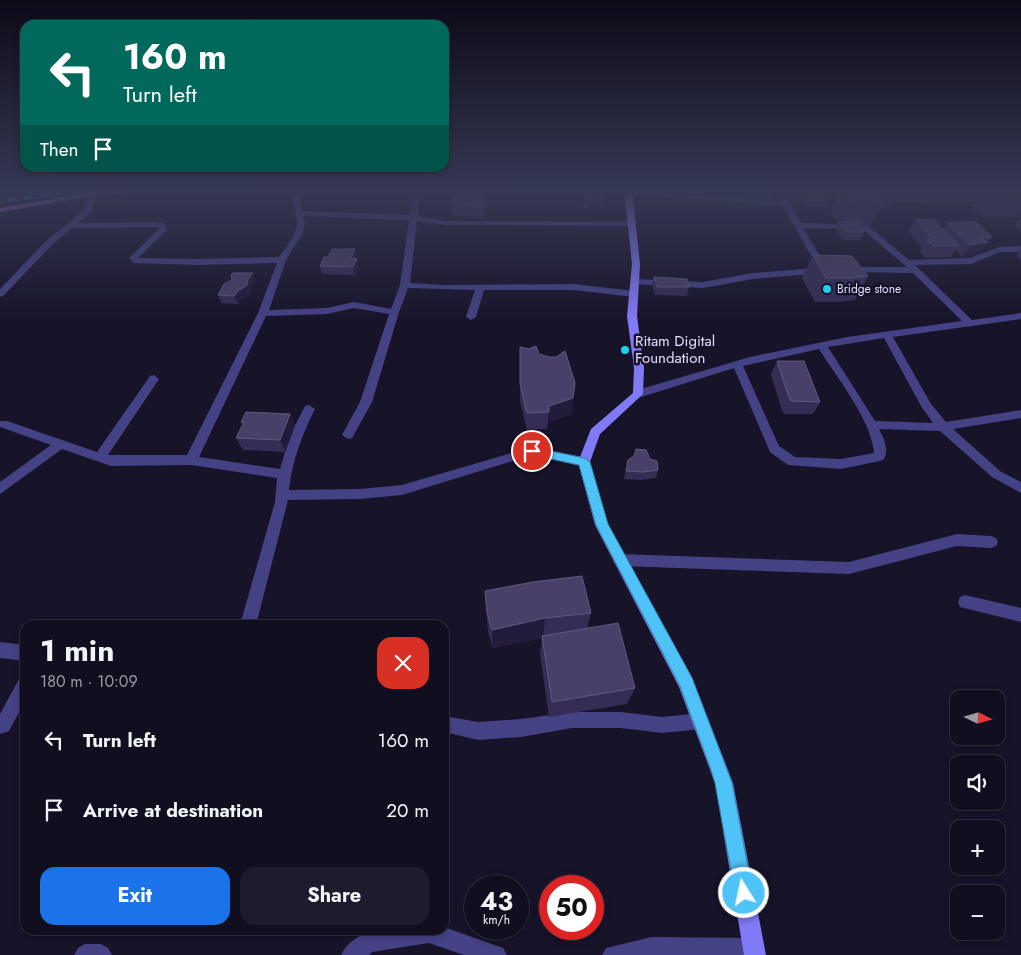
<!DOCTYPE html>
<meta charset="utf-8">
<style>
:root{--surface:#110e1f;--page:#1e1c2c;--text:#f1f3f6;--muted:#9c9ca4;--line:#302e3d;--accent:#1a73e8}
body{margin:0;font-family:Jost,sans-serif;background:var(--page);color:var(--text);height:100vh;display:flex;flex-direction:column;font-size:19px;white-space:nowrap}
*{box-sizing:border-box;margin:0}
p{font-size:16px;color:var(--muted)}
.icon{flex:none;width:28px;height:28px;fill:none;stroke:currentColor;stroke-width:2;stroke-linecap:round;stroke-linejoin:round}
.map{position:relative;flex:1;overflow:hidden}
.details{position:absolute;left:20px;top:620px;width:429px;height:315px;display:flex;flex-direction:column;background:var(--surface);border-radius:15px;box-shadow:0 2px 8px #0003,0 0 0 1px var(--line)}
.details>*{flex:none}
.guide{position:absolute;left:20px;top:20px;width:429px;height:152px;border-radius:15px;box-shadow:0 2px 8px #0003,0 0 0 1px var(--line);background:#00695c;color:#fff;overflow:hidden}
.needle{width:32px;rotate:95deg}
.fabs{position:absolute;left:950px;top:690px;display:grid;gap:10px}
.fabs a{display:grid;place-items:center;width:55px;height:55px;border-radius:10px;background:var(--surface);box-shadow:0 2px 8px #0003,0 0 0 1px var(--line);font-size:25px}
.speed{position:absolute;left:464px;top:875px;display:flex;gap:10px;font-size:25px;font-weight:700;text-align:center}
.speed>*{display:grid;place-content:center;width:65px;height:65px;border-radius:50%;background:var(--surface);box-shadow:0 2px 8px #0003,0 0 0 1px var(--line);line-height:1}
.speed small{font-size:12px;font-weight:400}
.speed .limit{border:8px solid #d22;background:#fff;color:#111}
.pin{position:absolute;display:grid;place-items:center;width:42px;height:42px;color:#fff;margin:-21px;border:2px solid #fff;border-radius:50%;box-shadow:0 1px 5px #0007}
.me{position:absolute;width:55px;margin:-28px;rotate:350deg;stroke-linejoin:round;filter:drop-shadow(0 0 4px #0008)}
.turn{display:flex;align-items:center;gap:18px;height:105px;padding:0 20px;font-size:22px}
.turn .icon{width:65px;height:65px;stroke-width:2.5}
.turn b{display:block;font-size:35px;line-height:42px}
.then{display:flex;align-items:center;height:48px;padding:0 20px;background:#0003;gap:10px;font-size:19px}
.round{display:grid;place-items:center;flex:none;width:52px;height:52px;border-radius:15px;background:var(--page)}
.overview{display:flex;align-items:center;justify-content:space-between;height:85px;padding:0 20px}
h1{font-size:30px;font-weight:700;line-height:38px}
.primary-button{display:flex;gap:10px;margin-top:auto;padding:10px 20px}
.primary-button a{flex:1;height:58px;border-radius:15px;background:var(--accent);color:#fff;font-size:20px;font-weight:700;line-height:58px;text-align:center}
.primary-button a+a{background:var(--page);color:var(--text)}
ul{padding:0;list-style:none}
li{display:flex;align-items:center;gap:15px;height:70px;padding:0 20px}
li div{flex:1}
li b{display:block;font-size:19px}
li em{font-style:normal}
.map>svg:first-child{display:block}
.green{fill:#163333}
.lines{fill:none;stroke-linecap:round;stroke-linejoin:round}
.minor{fill:#454185;fill-rule:evenodd}
.secondary{fill:#817af6;fill-rule:evenodd}
.primary{fill:#c66bf5;fill-rule:evenodd}
.rail-casing{stroke:#16d3f0;stroke-width:4}
.rail{stroke:#171329;stroke-width:2.5;stroke-dasharray:8;stroke-linecap:butt}
.wall{fill:#362d56}
.shaded-wall{fill:#221b3c}
.building{fill:#484068;stroke:#60597f}
.route{fill:#4fc3f7;stroke:#337fa1}
.poi-dot{fill:#16d3f0;stroke:#171329;stroke-width:2}
.labels{text-anchor:middle;stroke-width:5;stroke-linejoin:round;paint-order:stroke}
.far-poi-label{font-size:12px;fill:#e2ddfd;stroke:#171329;text-anchor:start}
.poi-label{font-size:15px;fill:#e2ddfd;stroke:#171329;text-anchor:start}
</style>
<div class="map">
<svg width="1021" height="955" viewBox="0 0 1021 955">
<rect width="100%" height="100%" fill="#171329"/>
<!-- green -->
<path class="green" d="M720 193 766 199 780 205 773 207C751 207 727 212 708 199V196Z"/>
<g class="lines">
<!-- minor -->
<g class="minor">
<path d="M296 189H304L300 203 302 211 410 215 413 189H421L417 216 445 221 635 222 636 224 632 226 445 225 417 221 410 283 442 285 574 284 634 291 639 294 634 297 574 290H484L476 317 471 320 466 317 475 290 408 288 399 312 372 402 352 438 348 439 342 435 360 402 389 314 354 308 327 314 266 316 199 457 280 469 290 435 305 406 309 405 315 409C302 435 292 461 289 490L360 489 402 485 532 447 584 457 588 459 590 462 588 465 584 467 532 455 402 495 360 499 288 500 256 625H240L275 502 277 478 191 465 111 466 62 449 0 494V482L51 445 0 427V421H7L97 452 150 376 154 375 159 379 108 455H187L258 313 277 263 197 265 134 263 129 258 159 229 158 227 72 228 53 244 3 296 0 297V289L47 240 83 211 90 192 97 194 91 212 78 223 153 222 164 223 167 229 166 231 138 258 197 259 279 257C286 247 298 234 297 221 295 205 291 206 296 189ZM303 216 409 220 400 285 391 309 354 302 327 308 269 310 286 260 303 233 305 222Z"/>
<path d="M625 189 781 201 775 189H783L801 223 867 225 909 260 970 258 999 247 1021 246V252H1000L971 264 915 265 972 320 1021 313V319L893 337 931 404 946 422 1021 410V418L953 429 1000 471 1021 482V493L992 477 940 431 879 429C884 439 889 449 884 459L880 461 841 469 788 465 770 452 734 368 638 398 634 397 633 394 634 391 750 357 847 337 962 321 913 273 844 272 843 270 847 267H907L862 229 803 228 827 268 822 273 753 279 703 288 632 284V280L635 279 703 282 753 273 818 268 783 206 628 193H625ZM884 338 921 406 933 423 875 421 828 347ZM819 349C836 376 872 421 874 453L841 459 795 457 779 446 743 366Z"/>
<polygon points="957,534 991,536 996,538 998,542 996,546 991,548 957,546 849,574 620,566 615,564 613,560 615,556 620,554 849,562"/>
<polygon points="965,595 1021,608 1021,622 960,607 958,602 960,597"/>
<polygon points="0,642 25,645 25,661 0,658"/>
<polygon points="25,677 25,701 9,731 0,734 0,714 19,679"/>
<polygon points="572,712 621,712 662,717 701,713 707,715 709,721 707,727 701,729 662,733 621,728 572,728 521,737 478,740 444,732 444,716 478,722 521,719"/>
<path d="M444 927 503 948 507 955H464L429 943 372 952 369 955H341C346 944 357 936 368 932L444 930Z"/>
<polygon points="652,937 754,938 761,941 764,948 762,955 602,955 606,948"/>
<polygon points="85,944 101,944 108,948 112,955 74,955 78,948"/>
</g>
<!-- secondary -->
<polygon class="secondary" points="624,189 632,189 640,264 637,316 644,368 643,394 600,434 590,462 608,524 692,677 733,783 766,955 744,955 715,783 679,687 595,525 578,462 591,429 633,393 634,368 627,316 632,264"/>
<!-- primary -->
<polygon class="primary" points="121,189 148,189 144,191 93,196 0,212 0,208 93,192"/>
<!-- rail casing -->
<g class="rail-casing">
<polyline id="rail" points="0,201 88,189"/>
</g>
<!-- rail -->
<use href="#rail" class="rail"/>
</g>
<!-- wall -->
<g class="wall">
<polygon points="321,189 354,189 353,192 322,192"/>
<polygon points="585,189 604,189 604,196 603,208 597,208 598,204 590,204 590,208 583,208"/>
<polygon points="747,189 780,189 778,196 772,199 751,198"/>
<polygon points="790,189 822,189 820,193 830,199 827,207 802,206 800,199 800,198 794,198"/>
<polygon points="839,189 1021,189 1021,212 1018,217 983,218 972,208 976,202 937,201 936,204 894,202 891,207 880,208 871,225 860,224 864,232 860,240 843,240 835,230 838,222 842,222 841,219 834,219 830,212 837,195 837,193"/>
<polygon points="489,196 483,219 452,215 451,203"/>
<polygon points="1021,216 1021,232 1014,226"/>
<polygon points="915,219 943,229 947,223 992,237 978,254 962,257 956,250 951,257 926,258 920,252 922,247 908,231"/>
<polygon points="1021,249 1021,260 1016,256"/>
<polygon points="813,255 868,276 855,300 838,302 815,302 802,278"/>
<polygon points="357,258 356,259 359,267 355,275 322,274 320,266"/>
<polygon points="654,277 689,287 687,296 655,295 652,286"/>
<polygon points="256,282 251,288 251,293 241,299 238,304 222,303 218,295"/>
<polygon points="520,347 539,354 573,398 572,414 548,422 547,429 527,430 520,401"/>
<polygon points="777,361 820,402 813,414 784,414 781,408 771,374"/>
<polygon points="290,414 295,426 285,452 243,450 236,438 243,425 241,422"/>
<polygon points="650,459 658,470 656,478 641,480 624,479 628,460"/>
<polygon points="485,591 591,613 587,628 635,688 627,704 549,717 540,654 542,638 493,648 488,632"/>
</g>
<!-- shaded-wall -->
<g class="shaded-wall">
<polygon points="487,189 488,189 489,196 483,219 483,207"/>
<polygon points="776,189 780,189 778,196 772,199"/>
<polygon points="987,242 978,254 962,257 970,245"/>
<polygon points="355,249 357,258 353,266 351,258"/>
<polygon points="357,259 359,267 355,275 353,267"/>
<polygon points="253,273 256,282 251,288 251,293 241,299 238,304 234,296"/>
<polygon points="573,398 572,414 548,422 549,406"/>
<polygon points="290,414 295,426 285,452 280,440"/>
<polygon points="545,618 543,638 493,648 492,630"/>
</g>
<!-- building -->
<g class="building">
<polygon points="459,189 487,189 483,207 451,203"/>
<polygon points="585,189 604,189 604,196 599,196 599,192 591,192 591,197 584,197"/>
<polygon points="844,189 879,189 881,191 844,190"/>
<polygon points="882,189 893,189 897,195 885,196"/>
<polygon points="896,189 939,189 943,192 896,190"/>
<polygon points="940,189 984,189 983,190 950,190"/>
<polygon points="990,189 1021,189 1021,195 998,195"/>
<polygon points="840,190 872,190 883,202 854,201 851,197 845,196"/>
<polygon points="803,192 826,193 830,199 805,198"/>
<polygon points="915,219 934,220 959,245 934,246 927,240 932,238"/>
<polygon points="858,221 864,232 847,232 838,222"/>
<polygon points="976,222 992,237 981,238 987,242 970,245 947,223"/>
<polygon points="332,249 355,249 351,258 357,259 353,267 320,266 324,257 328,257"/>
<polygon points="813,255 852,256 868,276 850,278 826,278"/>
<polygon points="233,273 253,273 248,279 247,285 238,291 234,296 218,295 224,284 232,280 231,275"/>
<polygon points="654,277 687,279 689,287 657,287"/>
<polygon points="536,346 539,354 549,357 556,357 565,351 575,383 573,398 549,406 549,412 527,413 520,384 520,347 529,349"/>
<polygon points="777,361 804,361 820,402 791,401 788,395"/>
<polygon points="246,412 290,414 280,440 236,438 244,422 241,422"/>
<polygon points="636,449 646,450 650,459 657,461 658,470 643,472 626,471 628,460 634,456"/>
<polygon points="582,576 591,613 545,618 492,630 487,612 485,591 533,582"/>
<polygon points="618,623 635,688 552,702 542,636"/>
</g>
<!-- sky -->
<linearGradient id="sky" x2="0" y2="1"><stop stop-color="#0d0a17"/><stop offset="0.59" stop-color="#363954"/><stop offset="1" stop-color="#363954" stop-opacity="0"/></linearGradient>
<rect width="1021" height="323" fill="url(#sky)"/>
<!-- route -->
<polygon class="route" points="532,447 584,458 590,462 608,524 692,678 726,767 732,783 753,893 750,900 744,902 737,900 735,893 715,783 710,767 680,686 596,525 579,465 528,454 526,451"/>
<!-- markers -->
<g class="poi-dot">
<circle cx="827" cy="289" r="5"/>
<circle cx="625" cy="350" r="5"/>
</g>
<g class="labels">
<!-- far-poi labels -->
<g class="far-poi-label">
<text x="837" y="293">Bridge stone</text>
</g>
<!-- poi labels -->
<g class="poi-label">
<text x="635" y="346">Ritam Digital<tspan x="635" dy="17">Foundation</tspan></text>
</g>
</g>
</svg>
<div class="fabs">
<a><svg class="needle" viewBox="-14 -14 28 28"><path d="M0-13l5 13h-10z" fill="#e53935"/><path d="M0 13l5-13h-10z" fill="#9c9ca4"/></svg></a>
<a><svg class="icon" aria-label="sound" viewBox="0 0 24 24"><path d="M4 9h4l5-4v14l-5-4H4zM17 9q2 3 0 6"/></svg></a>
<a>+</a>
<a>−</a>
</div>
<div class="speed"><div>43<small>km/h</small></div><div class="limit">50</div></div>
<div class="pin" style="left:532px;top:451px;background:#d93025"><svg class="icon" aria-label="arrive" viewBox="0 0 24 24"><path d="M6 21V4h12l-3 4 3 4H6"/></svg></div>
<svg class="me" style="left:744px;top:893px" viewBox="-20 -20 40 40"><circle r="17" fill="#4fc3f7" stroke="#fff" stroke-width="3"/><path d="M0-11L8 9 0 5-8 9z" fill="#fff"/></svg>
<div class="guide">
<div class="turn"><svg class="icon" aria-label="left" viewBox="0 0 24 24"><path d="M17 20v-9H6M10 6l-5 5 5 5"/></svg><div><b>160 m</b>Turn left</div></div>
<div class="then">Then<svg class="icon" aria-label="arrive" viewBox="0 0 24 24"><path d="M6 21V4h12l-3 4 3 4H6"/></svg></div>
</div>
<section class="details">
<div class="overview"><div><h1>1 min</h1><p>180 m · 10:09</p></div><a class="round" style="background:#d93025;color:#fff"><svg class="icon" aria-label="close" viewBox="0 0 24 24"><path d="M6 6l12 12M18 6L6 18"/></svg></a></div>
<ul>
<li><svg class="icon" aria-label="left" viewBox="0 0 24 24"><path d="M17 20v-9H6M10 6l-5 5 5 5"/></svg><div><b>Turn left</b></div><em>160 m</em></li>
<li><svg class="icon" aria-label="arrive" viewBox="0 0 24 24"><path d="M6 21V4h12l-3 4 3 4H6"/></svg><div><b>Arrive at destination</b></div><em>20 m</em></li>
</ul>
<div class="primary-button"><a>Exit</a><a>Share</a></div>
</section>
</div>
